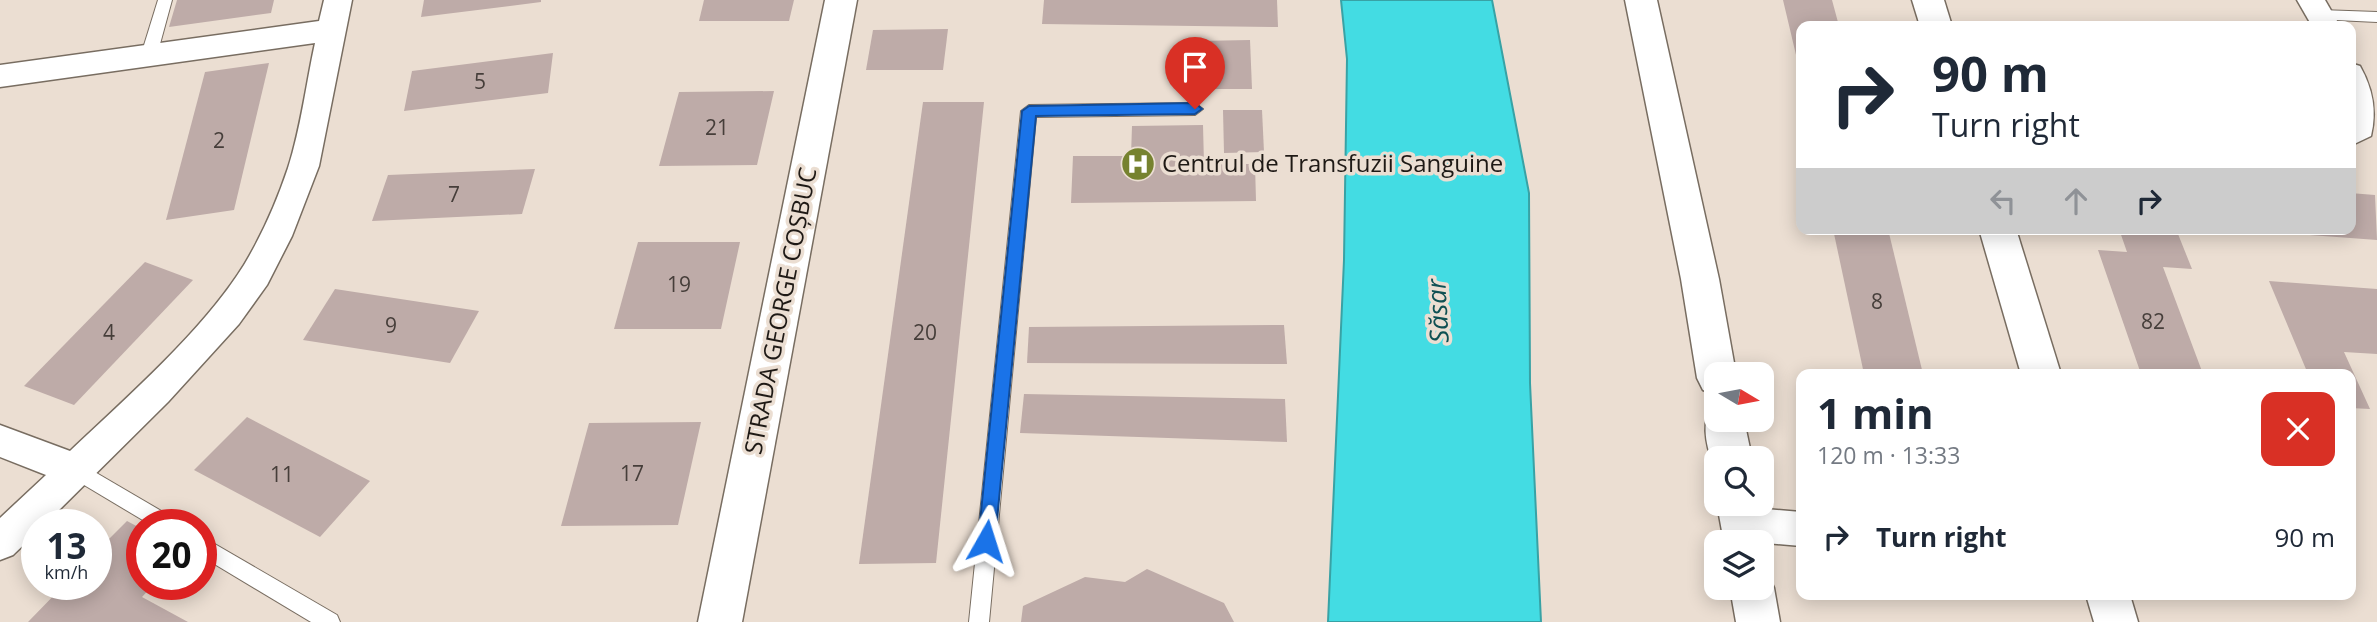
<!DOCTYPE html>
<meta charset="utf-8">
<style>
:root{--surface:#fff;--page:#f6f6f7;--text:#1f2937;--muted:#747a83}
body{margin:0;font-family:"Open Sans",sans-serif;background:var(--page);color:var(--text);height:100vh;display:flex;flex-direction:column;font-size:26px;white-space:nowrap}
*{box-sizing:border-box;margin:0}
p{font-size:23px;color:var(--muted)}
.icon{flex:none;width:38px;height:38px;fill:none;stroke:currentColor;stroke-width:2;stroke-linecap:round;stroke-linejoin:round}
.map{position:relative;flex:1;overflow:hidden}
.panel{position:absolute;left:1796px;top:369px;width:560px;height:231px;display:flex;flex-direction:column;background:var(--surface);border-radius:14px;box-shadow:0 4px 18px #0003}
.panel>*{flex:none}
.hud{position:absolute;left:1796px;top:21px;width:560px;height:214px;border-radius:14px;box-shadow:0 4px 18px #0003;background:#fff;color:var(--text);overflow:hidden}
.needle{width:46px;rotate:100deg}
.fabs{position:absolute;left:1704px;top:362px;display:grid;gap:14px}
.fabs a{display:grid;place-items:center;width:70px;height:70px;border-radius:14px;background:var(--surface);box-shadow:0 4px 18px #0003;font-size:35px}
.speed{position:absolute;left:21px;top:509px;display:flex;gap:14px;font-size:35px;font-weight:700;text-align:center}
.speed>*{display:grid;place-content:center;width:91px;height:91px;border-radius:50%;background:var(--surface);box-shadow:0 4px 18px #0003;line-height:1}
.speed small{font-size:18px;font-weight:400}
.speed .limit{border:10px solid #d22;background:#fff;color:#111}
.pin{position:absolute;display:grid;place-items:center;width:60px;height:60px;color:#fff;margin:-72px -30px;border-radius:50% 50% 50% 0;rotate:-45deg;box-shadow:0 0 7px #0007}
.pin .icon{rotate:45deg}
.me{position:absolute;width:77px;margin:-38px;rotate:6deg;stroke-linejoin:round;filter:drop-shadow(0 0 5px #0008)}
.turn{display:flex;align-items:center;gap:24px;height:147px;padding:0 21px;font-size:32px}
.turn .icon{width:91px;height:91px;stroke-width:2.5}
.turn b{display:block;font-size:49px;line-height:60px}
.lanes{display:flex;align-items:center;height:66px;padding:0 21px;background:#0003;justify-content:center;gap:35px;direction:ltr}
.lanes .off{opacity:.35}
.round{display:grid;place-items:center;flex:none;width:74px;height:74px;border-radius:14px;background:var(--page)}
.summary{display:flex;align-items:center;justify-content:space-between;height:119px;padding:0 21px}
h1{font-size:42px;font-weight:700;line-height:52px}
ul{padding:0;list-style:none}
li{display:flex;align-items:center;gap:21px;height:98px;padding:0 21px}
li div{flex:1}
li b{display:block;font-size:26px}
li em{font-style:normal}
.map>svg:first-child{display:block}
.water{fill:#43dce3;stroke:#38a2a5;stroke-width:2}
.building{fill:#beaba8}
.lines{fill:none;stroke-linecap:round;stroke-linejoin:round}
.lane-casing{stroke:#786d61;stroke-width:2}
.street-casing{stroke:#786d61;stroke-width:3}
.secondary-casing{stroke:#786d61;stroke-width:3}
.primary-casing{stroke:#786d61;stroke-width:3}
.lane{fill:#fff;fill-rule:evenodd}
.street{fill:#fff;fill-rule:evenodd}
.secondary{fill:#fff;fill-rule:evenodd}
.primary{fill:#fff;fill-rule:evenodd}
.route{fill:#1a73e8;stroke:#114b97;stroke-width:2}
.labels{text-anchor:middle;stroke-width:7;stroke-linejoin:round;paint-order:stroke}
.number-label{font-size:21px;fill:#463e3a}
.poi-label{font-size:24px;fill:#1e1915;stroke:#ebded2;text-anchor:start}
.street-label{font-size:24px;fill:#1e1915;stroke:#ebded2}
.water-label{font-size:26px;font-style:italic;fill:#0f5053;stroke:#ebded2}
</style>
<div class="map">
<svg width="2377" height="622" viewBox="0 0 2377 622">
<rect width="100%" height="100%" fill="#ebded2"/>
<!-- water -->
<polygon class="water" points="1341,0 1492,0 1529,193 1530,383 1541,622 1328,622 1344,260 1347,59"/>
<!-- building -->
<g class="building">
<polygon points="177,0 274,0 271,13 169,27"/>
<polygon points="424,0 541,0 541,2 421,17"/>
<polygon points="704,0 794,0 789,21 699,21"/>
<polygon points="1044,0 1277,0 1278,27 1042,24"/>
<polygon points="1783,0 1832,0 1839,26 1801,26 1801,76"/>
<polygon points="948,29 943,70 866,70 873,30"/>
<polygon points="1250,40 1252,89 1201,89 1197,41"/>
<polygon points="553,53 548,93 404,111 412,71"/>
<polygon points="269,63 234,210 166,220 205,72"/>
<polygon points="774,91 757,165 659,166 679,92"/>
<polygon points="923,102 984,102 936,563 859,564"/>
<polygon points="1223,110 1262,110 1264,152 1224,153"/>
<polygon points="1203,125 1204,164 1255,164 1256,201 1071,203 1073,156 1131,156 1132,126"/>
<polygon points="535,169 522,214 372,221 388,175"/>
<polygon points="2350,193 2375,195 2377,240 2255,231 2350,229"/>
<polygon points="1833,229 1888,229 1923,374 1864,374"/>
<polygon points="2119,229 2176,229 2192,269 2163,267 2203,374 2141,374 2098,250 2127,252"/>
<polygon points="638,242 740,242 721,329 614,329"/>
<polygon points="145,262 193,280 74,405 24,386"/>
<polygon points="2269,281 2377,289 2377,354 2344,352 2370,409 2350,408 2350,374 2308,374"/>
<polygon points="335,289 479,311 450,363 303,340"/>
<polygon points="1284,325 1287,364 1027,363 1029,327"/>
<polygon points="1024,394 1285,399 1287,442 1020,433"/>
<polygon points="247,417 370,481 320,537 194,470"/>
<polygon points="701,422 678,525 561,526 589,423"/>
<polygon points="127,521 142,529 142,584 154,584 142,597 188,622 28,622 65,584 96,584 96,552"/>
<polygon points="1147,569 1224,603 1234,622 1021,622 1023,606 1085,577 1125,582"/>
</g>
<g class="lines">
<!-- lane casing -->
<g class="lane-casing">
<g id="lane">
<polygon points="158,0 172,0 157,55 149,61 141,55"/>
<polygon points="2320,10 2377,12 2377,22 2315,19 2313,15 2315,11"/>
<polygon points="1195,103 1203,109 1195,115 1036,117 989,622 969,622 1021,111 1029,105"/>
<polygon points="76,461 175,519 178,525 151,525 69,476 67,470 69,464"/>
<polygon points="201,536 337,615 340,622 311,622 201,556"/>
</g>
</g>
<!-- street casing -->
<g class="street-casing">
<g id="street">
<path d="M324 0H352L319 166 292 236 267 285 239 324 168 402 44 525H37V532L13 555 0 560V518L46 475 0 457V425L70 451C127 397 203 331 244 265 262 235 277 201 288 168 301 128 306 84 315 43L0 87V65L319 21Z"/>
<polygon points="2297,0 2325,0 2340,26 2312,26"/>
<path d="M2350 63 2360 66C2373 89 2377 111 2371 136L2350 146Z"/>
<polygon points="1742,507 1801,512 1801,546 1742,541 1729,536 1724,524 1729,512"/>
</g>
</g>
<!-- secondary casing -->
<g class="secondary-casing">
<g id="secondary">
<polygon points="825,0 857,0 742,622 698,622"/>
<polygon points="1912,0 1944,0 1952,26 1920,26"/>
<polygon points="1979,229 2016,229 2061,374 2021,374"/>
<polygon points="2086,595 2130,595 2138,622 2094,622"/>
</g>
</g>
<!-- primary casing -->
<g class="primary-casing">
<g id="primary">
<polygon points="1625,0 1657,0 1719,279 1736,374 1717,374 1717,395 1703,390 1697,378 1681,279"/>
<path d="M1717 405V420H1744L1752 458H1717V471C1707 452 1701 427 1710 407Z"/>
<polygon points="1717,504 1759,504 1766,542 1762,551 1762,542 1724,542"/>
<polygon points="1762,571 1767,573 1774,588 1780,622 1736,622 1730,588 1762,588"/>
</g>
</g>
<!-- lane -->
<use href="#lane" class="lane"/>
<!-- street -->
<use href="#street" class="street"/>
<!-- secondary -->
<use href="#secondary" class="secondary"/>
<!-- primary -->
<use href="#primary" class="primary"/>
</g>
<!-- route -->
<polygon class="route" points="1195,103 1202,109 1195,114 1036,116 995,541 993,547 986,550 980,547 978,541 1022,111 1029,106"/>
<!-- icons -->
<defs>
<g id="hospital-disc" transform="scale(1.75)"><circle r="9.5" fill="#76822f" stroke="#ebded2"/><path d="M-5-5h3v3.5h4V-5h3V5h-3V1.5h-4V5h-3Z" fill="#fff"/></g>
</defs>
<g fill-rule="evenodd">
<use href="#hospital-disc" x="1138" y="164"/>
</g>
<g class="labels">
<!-- number labels -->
<g class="number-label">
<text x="480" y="89">5</text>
<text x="717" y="135">21</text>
<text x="219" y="148">2</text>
<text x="454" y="202">7</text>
<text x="679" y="292">19</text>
<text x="1877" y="309">8</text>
<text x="2153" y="329">82</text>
<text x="391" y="333">9</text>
<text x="109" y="340">4</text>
<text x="925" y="340">20</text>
<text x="632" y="481">17</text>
<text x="282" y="482">11</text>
</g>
<!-- poi labels -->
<g class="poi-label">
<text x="1162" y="172">Centrul de Transfuzii Sanguine</text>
</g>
<!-- street labels -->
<g class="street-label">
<text transform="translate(781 311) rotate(-79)" y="8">STRADA GEORGE COȘBUC</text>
</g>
<!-- water labels -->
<g class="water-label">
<text transform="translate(1438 311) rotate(-93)" y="9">Săsar</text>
</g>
</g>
</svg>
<div class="fabs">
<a><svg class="needle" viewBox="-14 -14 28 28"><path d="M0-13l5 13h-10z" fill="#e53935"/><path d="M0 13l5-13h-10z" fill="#747a83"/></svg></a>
<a><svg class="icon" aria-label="search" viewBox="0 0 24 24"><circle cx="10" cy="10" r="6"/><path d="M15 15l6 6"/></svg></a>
<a><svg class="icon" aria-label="layers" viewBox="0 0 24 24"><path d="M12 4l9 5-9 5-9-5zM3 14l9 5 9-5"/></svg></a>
</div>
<div class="speed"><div>13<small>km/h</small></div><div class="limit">20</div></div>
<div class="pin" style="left:1195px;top:109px;background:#d93025"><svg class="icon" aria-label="arrive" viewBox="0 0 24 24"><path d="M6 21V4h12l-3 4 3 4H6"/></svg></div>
<svg class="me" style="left:986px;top:541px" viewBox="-20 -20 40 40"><path d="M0-17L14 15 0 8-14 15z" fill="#1a73e8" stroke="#fff" stroke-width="4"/></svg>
<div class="hud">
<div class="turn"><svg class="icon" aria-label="right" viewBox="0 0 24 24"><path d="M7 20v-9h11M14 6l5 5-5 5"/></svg><div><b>90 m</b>Turn right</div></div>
<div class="lanes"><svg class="icon off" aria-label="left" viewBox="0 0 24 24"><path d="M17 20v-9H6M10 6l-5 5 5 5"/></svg><svg class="icon off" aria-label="ahead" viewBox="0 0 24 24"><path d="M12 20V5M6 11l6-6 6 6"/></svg><svg class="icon" aria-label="right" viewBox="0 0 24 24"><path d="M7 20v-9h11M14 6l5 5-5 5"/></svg></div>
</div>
<section class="panel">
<div class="summary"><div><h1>1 min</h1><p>120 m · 13:33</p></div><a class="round" style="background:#d93025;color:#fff"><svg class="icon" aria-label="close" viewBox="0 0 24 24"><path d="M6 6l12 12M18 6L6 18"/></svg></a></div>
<ul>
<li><svg class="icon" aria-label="right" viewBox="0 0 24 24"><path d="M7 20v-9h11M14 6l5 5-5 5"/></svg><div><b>Turn right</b></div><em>90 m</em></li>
</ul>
</section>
</div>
